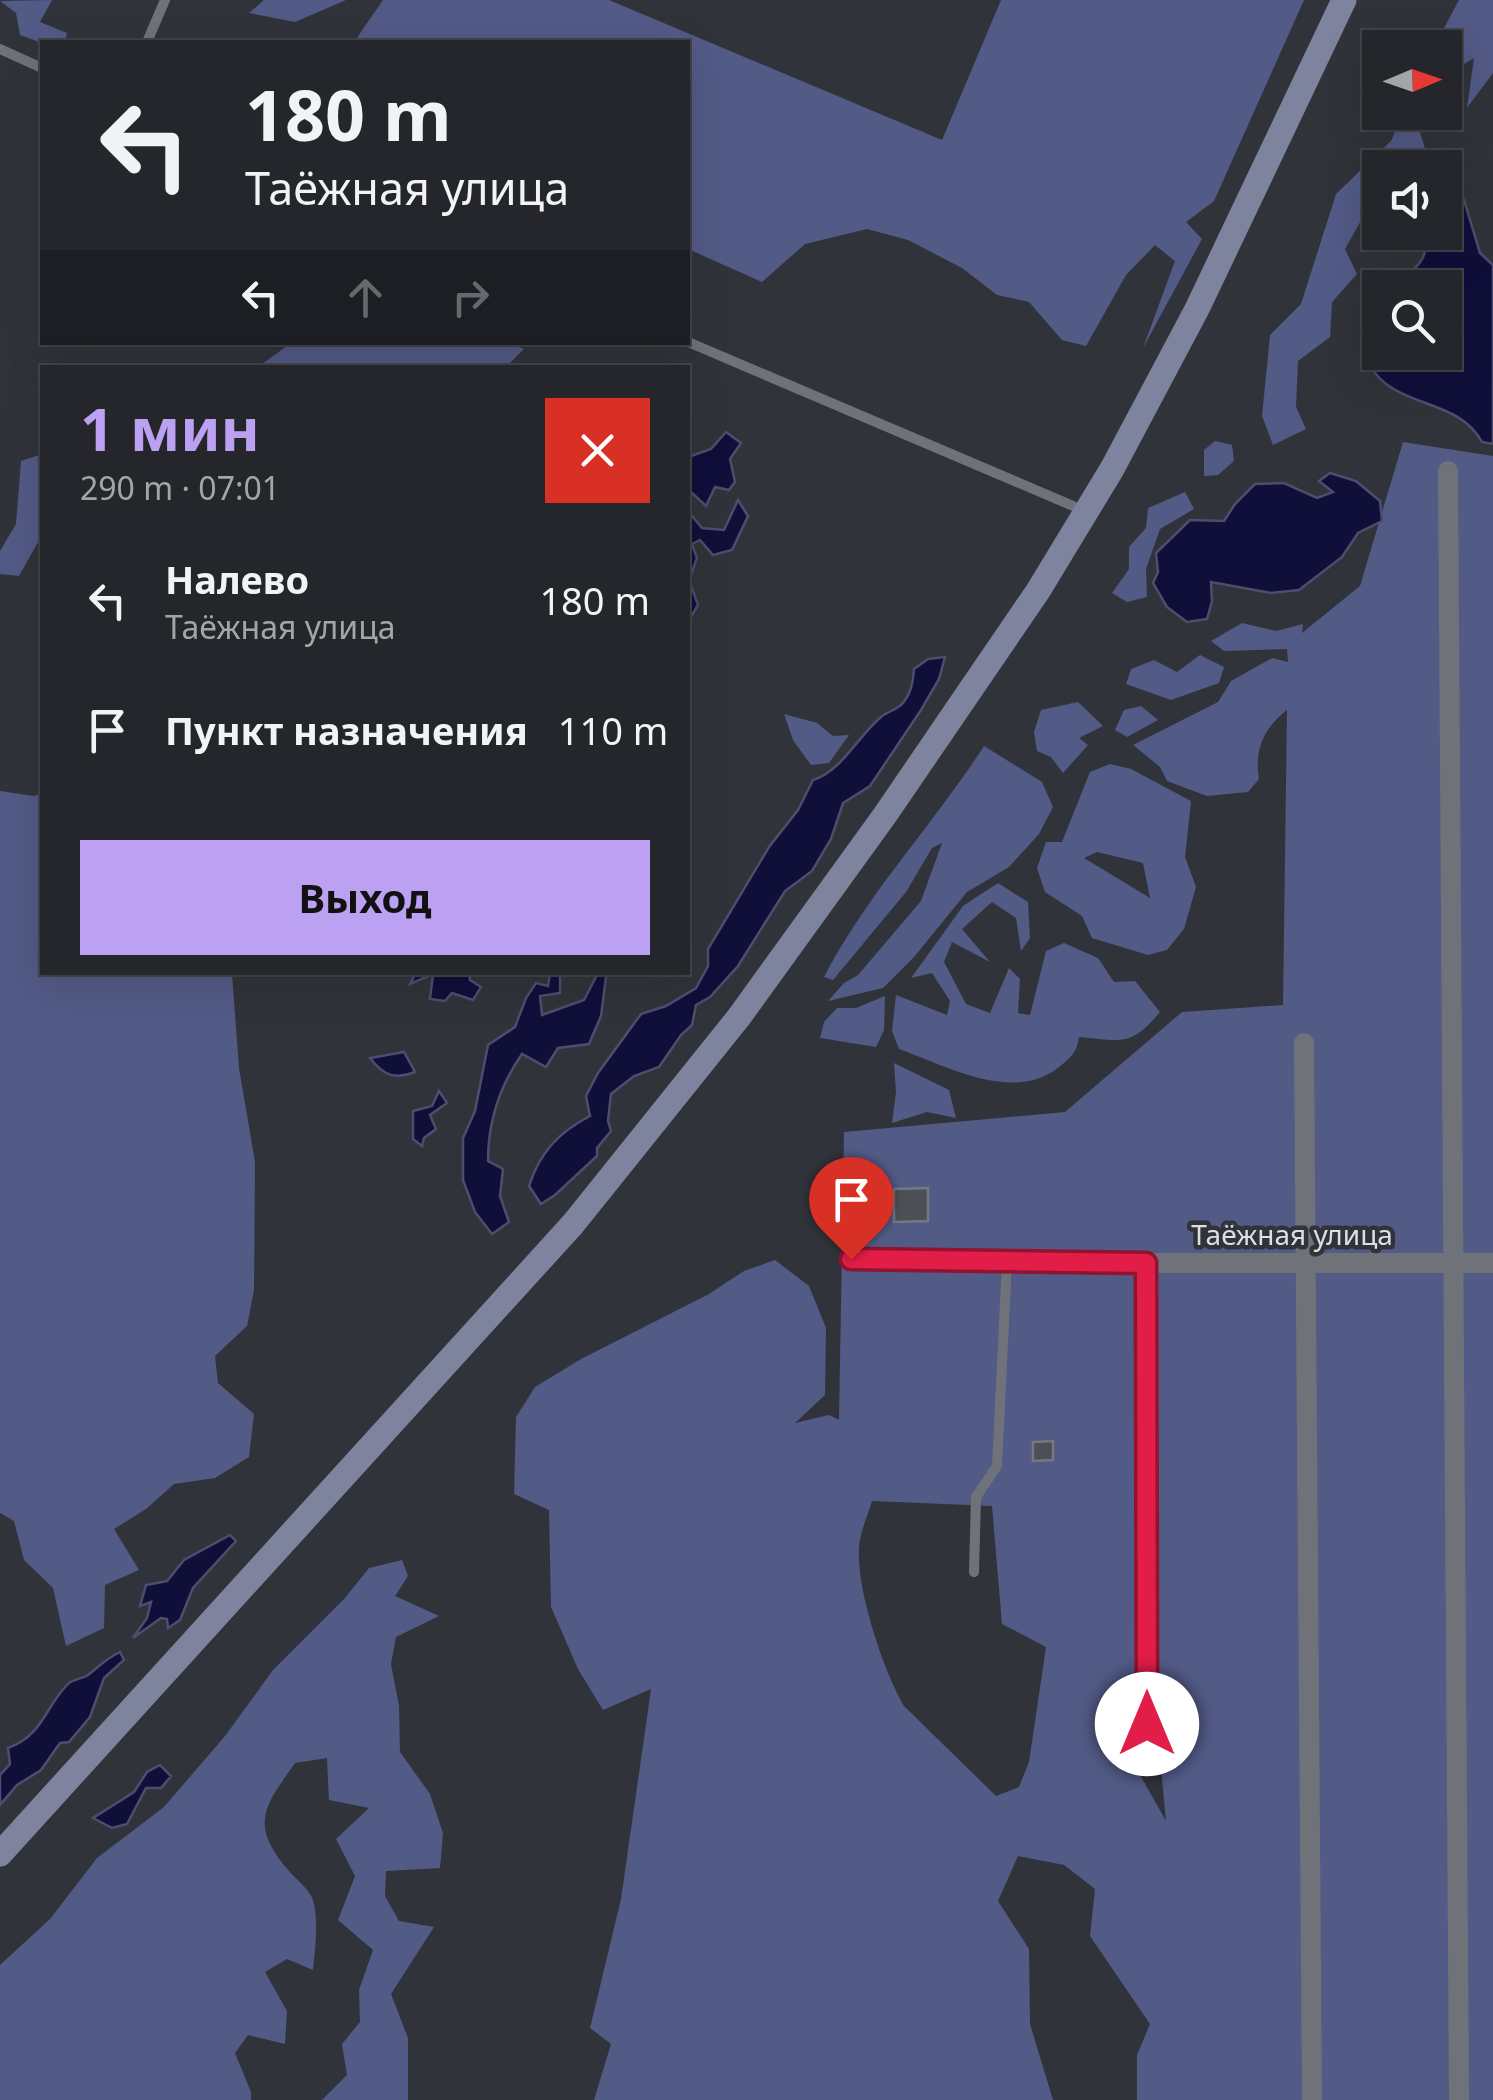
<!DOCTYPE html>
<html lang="ru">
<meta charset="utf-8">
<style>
:root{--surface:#25262c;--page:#2d2e34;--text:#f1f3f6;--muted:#a3a5a9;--line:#424348;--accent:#bca0f2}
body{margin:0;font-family:"Noto Sans",sans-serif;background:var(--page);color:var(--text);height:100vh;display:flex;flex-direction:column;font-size:38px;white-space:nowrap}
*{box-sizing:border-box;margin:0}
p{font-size:32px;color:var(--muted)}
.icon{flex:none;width:55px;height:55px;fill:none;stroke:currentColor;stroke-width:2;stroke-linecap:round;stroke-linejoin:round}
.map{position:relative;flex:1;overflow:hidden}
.details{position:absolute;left:40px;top:365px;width:650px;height:610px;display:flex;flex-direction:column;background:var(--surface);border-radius:0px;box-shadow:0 10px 40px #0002,0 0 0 2px var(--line)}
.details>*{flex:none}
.guide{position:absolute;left:40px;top:40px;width:650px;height:305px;border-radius:0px;box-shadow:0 10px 40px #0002,0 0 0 2px var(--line);background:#25262c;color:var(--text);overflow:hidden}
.needle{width:65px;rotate:88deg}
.fabs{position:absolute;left:1362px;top:30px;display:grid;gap:20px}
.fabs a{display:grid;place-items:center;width:100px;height:100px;border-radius:0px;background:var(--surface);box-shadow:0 10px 40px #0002,0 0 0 2px var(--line);font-size:50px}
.pin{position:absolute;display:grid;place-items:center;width:85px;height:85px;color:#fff;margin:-102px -42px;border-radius:50% 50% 50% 0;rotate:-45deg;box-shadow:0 0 10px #0007}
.pin .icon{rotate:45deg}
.me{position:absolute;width:110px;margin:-55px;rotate:0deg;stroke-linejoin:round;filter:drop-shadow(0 0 8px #0008)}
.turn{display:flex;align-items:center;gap:35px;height:210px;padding:0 40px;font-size:45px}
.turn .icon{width:130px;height:130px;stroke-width:2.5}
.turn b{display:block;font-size:70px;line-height:85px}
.lanes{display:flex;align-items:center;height:95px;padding:0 40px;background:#0003;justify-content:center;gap:50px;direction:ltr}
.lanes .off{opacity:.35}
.round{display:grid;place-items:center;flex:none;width:105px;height:105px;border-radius:0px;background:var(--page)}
.summary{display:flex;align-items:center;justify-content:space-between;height:170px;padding:0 40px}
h1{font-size:60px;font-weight:700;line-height:75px;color:var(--accent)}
.primary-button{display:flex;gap:20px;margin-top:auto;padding:20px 40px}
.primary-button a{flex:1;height:115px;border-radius:0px;background:var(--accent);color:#111;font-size:40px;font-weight:700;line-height:115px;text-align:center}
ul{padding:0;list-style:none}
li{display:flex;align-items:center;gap:30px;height:130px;padding:0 40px}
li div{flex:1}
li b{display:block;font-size:38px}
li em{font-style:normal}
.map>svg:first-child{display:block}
.green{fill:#525a86;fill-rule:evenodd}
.water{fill:#0f0f3a;stroke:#4d4d6d;stroke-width:2.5}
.building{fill:#4d4f56;stroke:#767880;stroke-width:2.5}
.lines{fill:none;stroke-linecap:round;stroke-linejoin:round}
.lane{stroke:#70727a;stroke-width:10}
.street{stroke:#70727a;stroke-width:20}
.secondary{stroke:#7e839e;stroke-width:25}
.route-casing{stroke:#92132f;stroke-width:25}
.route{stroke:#e11d48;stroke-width:18}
.labels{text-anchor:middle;stroke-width:9;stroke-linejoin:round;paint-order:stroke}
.street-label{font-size:28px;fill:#dedfe3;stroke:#31333a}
</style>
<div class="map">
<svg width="1493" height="2100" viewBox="0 0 1493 2100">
<rect width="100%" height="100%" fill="#31333a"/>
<!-- green -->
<g class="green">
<polygon points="52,0 40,22 67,33 65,42 42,43 20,35 16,13 0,1"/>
<polygon points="264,0 346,0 295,22 249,13"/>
<polygon points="383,0 609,0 942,140 1001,0 1304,0 1214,201 1186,222 1202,239 1143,348 1175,261 1155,245 1126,275 1086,346 1062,340 1029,302 997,295 962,268 908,240 867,229 805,244 762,282 688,249 688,42 354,42"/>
<polygon points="1459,0 1493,0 1493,73 1467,108 1474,58 1449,73 1445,98 1445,48 1434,47"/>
<polygon points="1404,112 1414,113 1428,158 1415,167 1380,168 1380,194 1372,201 1345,249 1357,274 1332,302 1330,337 1298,361 1296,407 1306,429 1273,445 1262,416 1270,335 1301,304 1336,194 1391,141"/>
<polygon points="507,342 524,349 506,367 258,367 291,343"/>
<polygon points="1215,441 1232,445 1234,461 1218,475 1204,476 1204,450"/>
<path d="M1403 442 1493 456V2100H1137V2055L1150 2024 1090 1936 1095 1889 1064 1865 1018 1856 998 1901 1029 1949 1030 2024 1053 2100H594L611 2044 590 2028 621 1899 651 1689 603 1710 578 1669 551 1607 549 1510 514 1494 516 1417 535 1387 581 1359 709 1294 744 1271 775 1260 809 1286 826 1328 825 1395 795 1423 829 1415 839 1420 844 1132 1065 1112 1182 1012 1283 1005 1287 710C1264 728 1254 749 1259 779L1248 792 1207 796 1167 781 1160 767 1133 745 1218 702 1231 681 1272 658 1288 662 1287 649 1224 651 1211 641 1242 623 1276 631 1303 624 1302 633 1360 586ZM872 1501 992 1506 1002 1624 1046 1647 1029 1762 1019 1787 996 1796 904 1706C883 1670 856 1588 859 1547 860 1532 868 1515 872 1501ZM1140 1697 1155 1705 1166 1821 1130 1757Z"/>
<polygon points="42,454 42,535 19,576 0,574 0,551 16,524 21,461"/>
<polygon points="1185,492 1194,509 1160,529 1146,569 1147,597 1127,602 1112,593 1129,569 1129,547 1146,528 1148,508"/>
<polygon points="1200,655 1224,667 1219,683 1171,700 1126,684 1131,669 1154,660 1177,672"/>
<polygon points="1078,702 1103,726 1079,738 1088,745 1063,773 1051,757 1037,751 1034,732 1041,710"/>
<polygon points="1141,706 1158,720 1127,737 1115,730 1124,710"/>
<polygon points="784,714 817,723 833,736 849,735 829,763 811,765 793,740"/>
<path d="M984 746 1042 782 1053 807 1039 834 1009 867 967 892 914 957 883 988 828 1001 844 983 858 975 921 901 942 843 932 848 906 892 833 980 824 977C867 894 933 825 984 746Z"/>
<path d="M1110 764 1131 769 1191 801 1185 857 1196 887 1184 929 1167 950 1148 955 1092 938 1082 916 1045 892 1037 868 1046 842H1062L1090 772ZM1097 852 1143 863 1150 898 1084 858Z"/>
<polygon points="0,791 34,796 42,793 42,972 232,973 239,1068 255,1162 254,1290 247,1326 215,1356 218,1383 254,1414 249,1457 215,1478 174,1484 146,1509 114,1529 139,1570 105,1585 104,1628 66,1646 53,1588 24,1560 14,1521 0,1513"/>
<path d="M998 883 1028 902 1030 938 1021 951 1016 918 992 902 962 929 990 962 952 942 944 962 966 1004 990 1013 1009 968 1020 979 1018 1013 1030 1015 1046 951 1064 943 1098 958 1114 982 1135 981 1160 1012C1131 1047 1122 1041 1079 1037 1077 1050 1074 1054 1064 1063 1018 1106 949 1067 899 1049L892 1031 896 995 947 1015 950 1001 932 973 911 978 963 906Z"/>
<polygon points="885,996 884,1030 876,1047 820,1038 824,1022 837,1008 856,1008"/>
<polygon points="894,1063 949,1090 956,1118 927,1112 892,1123 896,1092"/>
<path d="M402 1560 408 1576 395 1596 439 1616 396 1637 391 1664 399 1706 400 1752 430 1794 443 1833 440 1868 386 1871 385 1896 399 1921 434 1927 391 1994 408 2038V2100H322L347 2075 342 2044 360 2022 359 1990 373 1950 338 1920 355 1876 336 1839 369 1808 329 1800 327 1758 295 1763C265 1806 248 1824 289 1871 296 1879 310 1890 313 1900 319 1921 315 1949 313 1970L287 1959 265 1972 287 2011 285 2044 248 2035 235 2053 251 2092V2100H0V1965L50 1919 97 1858 164 1807 225 1736 273 1670 344 1599 369 1568Z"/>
</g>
<!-- water -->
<g class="water">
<path d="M1464 200 1480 253 1493 265V444L1482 442C1457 396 1394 410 1369 364L1380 344V352H1445V288L1392 287C1411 272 1432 260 1425 233L1445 232V203Z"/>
<polygon points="726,432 741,443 730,459 735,482 729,490 715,487 706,506 691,492 688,495 691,456 711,449"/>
<polygon points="1330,473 1356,481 1380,501 1382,521 1358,533 1342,557 1299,590 1271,593 1211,582 1212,601 1207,619 1187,622 1167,607 1153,583 1158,572 1156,553 1190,520 1224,521 1235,504 1255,484 1284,483 1317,498 1333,492 1319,481"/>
<polygon points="738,500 748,516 732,550 713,555 700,540 692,544 697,558 689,580 698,605 688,622 688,511 702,528 724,530"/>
<path d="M945 657 939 679 921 710 870 786 843 803 831 839 812 871 785 891 738 966 710 997 696 1005 692 1025 681 1035 659 1067 634 1076 611 1094 608 1121 611 1131 597 1148V1156L555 1195 541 1204 529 1186C540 1152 559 1132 590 1116L586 1096 598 1073 641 1014 666 1006 696 988 708 966V949L769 847 798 810 813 780C842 771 857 737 881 717 887 712 895 710 901 705 911 695 913 682 914 669L928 659Z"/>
<polygon points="416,973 469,973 470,980 481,987 473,1000 452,993 445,1001 430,999 433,974 410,984"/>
<path d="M550 973H560V993L540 996 542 1015 584 1000 598 973H611L606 977 601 1016 589 1044 558 1048 546 1067 522 1054C499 1087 488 1121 488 1161L503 1169 500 1196 509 1222 492 1234 475 1212 463 1180V1138L475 1111 488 1045 515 1027 526 998 536 983 548 986Z"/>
<path d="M404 1052 415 1072C394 1080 383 1075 370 1058Z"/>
<polygon points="439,1091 447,1103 430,1115 436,1129 424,1138 422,1146 413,1139 413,1111 432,1106"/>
<polygon points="230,1535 236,1541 193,1588 180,1620 168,1628 167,1619 161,1618 133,1638 147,1618 151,1602 140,1606 146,1585 167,1581 184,1560"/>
<path d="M120 1652 124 1660 104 1678 90 1717 69 1742 60 1743 41 1770 17 1785 0 1805V1775L10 1764 8 1748C43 1735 44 1709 67 1685 73 1678 81 1680 88 1675 101 1665 104 1660 120 1652Z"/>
<polygon points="160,1765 171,1776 161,1788 146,1788 127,1824 112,1828 93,1818 134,1792 147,1772"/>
</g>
<!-- building -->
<g class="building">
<polygon points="928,1188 928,1221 894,1222 894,1189"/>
<polygon points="1053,1441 1053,1460 1033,1461 1033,1442"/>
</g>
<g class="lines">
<!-- lane -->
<g class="lane">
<polyline points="147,42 165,0"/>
<polyline points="0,49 42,68"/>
<polyline points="688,342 1085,511"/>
<polyline points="974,1572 976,1497 997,1466 1007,1262"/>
</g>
<!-- street -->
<g class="street">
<polyline points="1448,471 1459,2100"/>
<polyline points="1304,1043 1312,2100"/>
<polyline points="851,1259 1146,1263 1493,1263"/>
<polyline points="1146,1263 1147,1725"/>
</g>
<!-- secondary -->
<polyline class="secondary" points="0,1854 573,1224 739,1017 885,815 1038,591 1112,469 1197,309 1344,0"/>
</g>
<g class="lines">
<!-- route casing -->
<g class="route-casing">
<polyline id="route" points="851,1259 1146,1263 1147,1724"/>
</g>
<!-- route -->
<use href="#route" class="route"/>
</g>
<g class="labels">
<!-- street labels -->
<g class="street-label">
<text x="1292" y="1245">Таёжная улица</text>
</g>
</g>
</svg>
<div class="fabs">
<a><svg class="needle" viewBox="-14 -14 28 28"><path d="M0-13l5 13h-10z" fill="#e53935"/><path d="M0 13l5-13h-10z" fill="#a3a5a9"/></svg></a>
<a><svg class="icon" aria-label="sound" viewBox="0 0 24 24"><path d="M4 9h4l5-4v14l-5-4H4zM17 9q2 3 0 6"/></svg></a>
<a><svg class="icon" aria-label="search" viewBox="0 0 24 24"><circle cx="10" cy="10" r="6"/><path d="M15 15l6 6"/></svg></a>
</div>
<div class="pin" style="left:851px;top:1259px;background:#d93025"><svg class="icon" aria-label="arrive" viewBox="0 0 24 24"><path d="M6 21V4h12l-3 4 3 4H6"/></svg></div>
<svg class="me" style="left:1147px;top:1724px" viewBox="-20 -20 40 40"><circle r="19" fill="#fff"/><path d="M0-13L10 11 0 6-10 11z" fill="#e11d48"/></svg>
<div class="guide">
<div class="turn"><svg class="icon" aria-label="left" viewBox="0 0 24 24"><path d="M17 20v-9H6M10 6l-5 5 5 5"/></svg><div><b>180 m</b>Таёжная улица</div></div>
<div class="lanes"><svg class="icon" aria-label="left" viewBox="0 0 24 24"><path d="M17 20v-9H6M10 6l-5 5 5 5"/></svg><svg class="icon off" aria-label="ahead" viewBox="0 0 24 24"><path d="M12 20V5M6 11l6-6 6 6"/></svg><svg class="icon off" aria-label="right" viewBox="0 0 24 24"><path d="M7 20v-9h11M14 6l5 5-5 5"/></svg></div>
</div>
<section class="details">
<div class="summary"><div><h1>1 мин</h1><p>290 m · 07:01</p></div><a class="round" style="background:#d93025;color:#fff"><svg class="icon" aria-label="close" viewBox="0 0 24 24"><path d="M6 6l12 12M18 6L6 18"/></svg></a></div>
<ul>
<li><svg class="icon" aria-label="left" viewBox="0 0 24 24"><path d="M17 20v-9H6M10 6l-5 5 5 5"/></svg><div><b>Налево</b><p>Таёжная улица</p></div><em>180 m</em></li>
<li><svg class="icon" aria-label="arrive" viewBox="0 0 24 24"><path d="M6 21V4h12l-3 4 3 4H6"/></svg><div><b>Пункт назначения</b></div><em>110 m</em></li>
</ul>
<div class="primary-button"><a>Выход</a></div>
</section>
</div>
